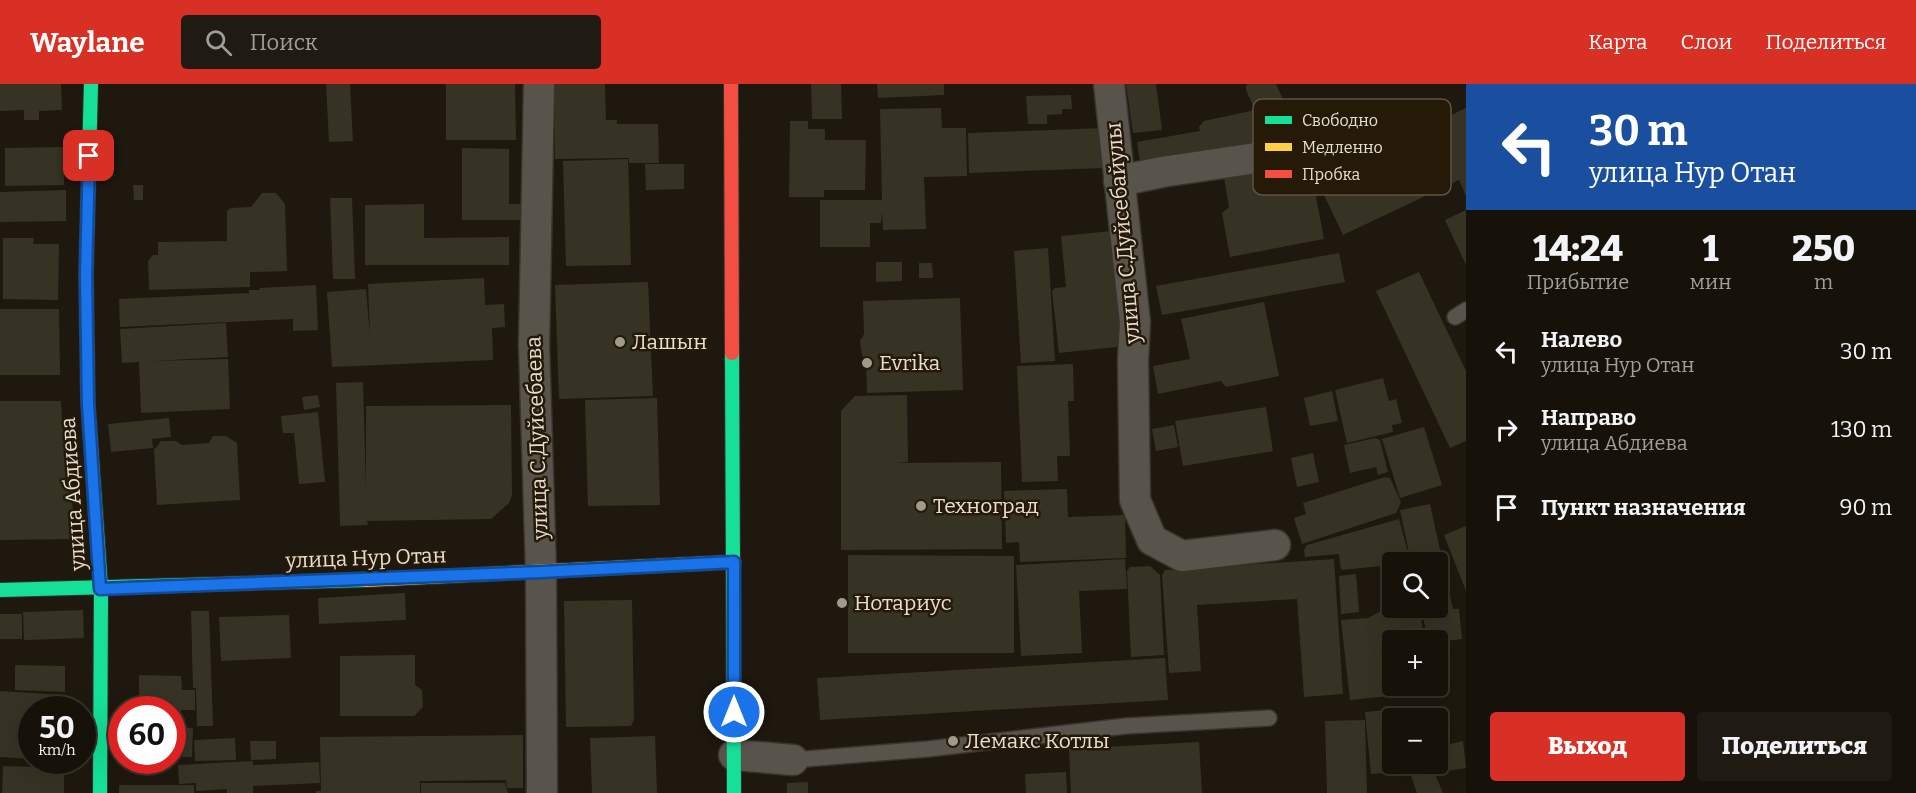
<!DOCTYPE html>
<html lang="ru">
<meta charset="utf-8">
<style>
:root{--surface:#16120a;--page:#1f1b13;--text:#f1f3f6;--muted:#9e9e9c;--line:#35322b;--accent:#d93025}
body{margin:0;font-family:Bitter,serif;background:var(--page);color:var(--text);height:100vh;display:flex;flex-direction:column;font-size:22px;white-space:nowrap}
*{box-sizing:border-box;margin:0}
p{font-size:20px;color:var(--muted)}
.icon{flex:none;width:33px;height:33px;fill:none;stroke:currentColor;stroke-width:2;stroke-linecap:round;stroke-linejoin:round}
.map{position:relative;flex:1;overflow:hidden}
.panel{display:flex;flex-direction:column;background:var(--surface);width:450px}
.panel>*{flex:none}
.banner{background:#1a4fa0;color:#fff;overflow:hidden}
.controls{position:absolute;left:1382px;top:468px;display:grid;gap:12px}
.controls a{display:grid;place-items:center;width:66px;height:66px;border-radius:6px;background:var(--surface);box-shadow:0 6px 24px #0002,0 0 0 2px var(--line);font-size:30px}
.speed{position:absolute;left:18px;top:612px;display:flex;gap:12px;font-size:30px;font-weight:700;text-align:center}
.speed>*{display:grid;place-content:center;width:78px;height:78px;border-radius:50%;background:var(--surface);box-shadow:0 6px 24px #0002,0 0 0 2px var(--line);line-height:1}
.speed small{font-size:15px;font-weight:400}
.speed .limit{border:9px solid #d22;background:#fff;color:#111}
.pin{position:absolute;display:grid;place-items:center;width:51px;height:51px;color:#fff;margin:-26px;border-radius:12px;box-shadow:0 3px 9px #0006}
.me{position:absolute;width:66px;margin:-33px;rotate:0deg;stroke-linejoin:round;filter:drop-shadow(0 0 4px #0008)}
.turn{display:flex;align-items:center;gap:21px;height:126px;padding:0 24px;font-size:27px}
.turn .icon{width:78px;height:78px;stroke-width:2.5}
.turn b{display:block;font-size:42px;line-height:51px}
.eta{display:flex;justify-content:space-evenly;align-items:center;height:102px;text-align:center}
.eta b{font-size:36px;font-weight:800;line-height:42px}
.action{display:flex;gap:12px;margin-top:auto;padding:12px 24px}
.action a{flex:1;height:69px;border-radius:6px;background:var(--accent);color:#fff;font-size:24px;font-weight:800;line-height:69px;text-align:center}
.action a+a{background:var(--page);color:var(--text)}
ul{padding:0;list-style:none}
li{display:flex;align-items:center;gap:18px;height:78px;padding:0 24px}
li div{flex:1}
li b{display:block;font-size:22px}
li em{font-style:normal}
header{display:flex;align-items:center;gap:36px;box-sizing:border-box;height:84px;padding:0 30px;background:var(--accent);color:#fff}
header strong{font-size:28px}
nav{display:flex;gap:33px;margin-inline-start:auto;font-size:21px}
.search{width:420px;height:54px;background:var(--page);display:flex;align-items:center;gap:15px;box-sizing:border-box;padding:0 21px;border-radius:6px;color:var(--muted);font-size:22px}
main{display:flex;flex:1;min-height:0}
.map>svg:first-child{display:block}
.building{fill:#363324}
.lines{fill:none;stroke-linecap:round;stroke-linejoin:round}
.lane-casing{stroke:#38332d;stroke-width:18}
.street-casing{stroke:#38332d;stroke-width:33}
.fast-casing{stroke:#38332d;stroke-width:16}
.slow-casing{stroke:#38332d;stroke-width:16}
.jam-casing{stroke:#38332d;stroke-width:16}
.lane{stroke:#59544b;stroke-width:15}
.street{stroke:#59544b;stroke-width:30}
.fast{stroke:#16e098;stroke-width:14}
.slow{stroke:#ffcf43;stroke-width:14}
.jam{stroke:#f24e42;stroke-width:14}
.route-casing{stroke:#114b97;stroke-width:15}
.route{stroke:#1a73e8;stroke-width:10}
.poi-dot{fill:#a0998d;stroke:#251907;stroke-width:2}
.labels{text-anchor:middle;stroke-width:5;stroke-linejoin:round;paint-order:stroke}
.street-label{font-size:21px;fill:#e6ded2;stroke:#251907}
.poi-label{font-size:21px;fill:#e6ded2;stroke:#251907;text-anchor:start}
.key{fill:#251907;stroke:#5f5444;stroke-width:1.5}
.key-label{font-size:16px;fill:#e6ded2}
</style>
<header>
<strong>Waylane</strong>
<div class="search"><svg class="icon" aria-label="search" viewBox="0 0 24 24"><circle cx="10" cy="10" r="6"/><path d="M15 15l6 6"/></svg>Поиск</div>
<nav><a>Карта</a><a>Слои</a><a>Поделиться</a></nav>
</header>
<main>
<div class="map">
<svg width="1466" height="709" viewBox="0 0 1466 709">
<rect width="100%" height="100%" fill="#1e180e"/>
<!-- building -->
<g class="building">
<polygon points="0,0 61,0 62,26 39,27 39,36 24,36 24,26 0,27"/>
<polygon points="326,0 350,0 353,57 329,58"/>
<polygon points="446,0 515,0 516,56 446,56"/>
<polygon points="555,0 605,0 606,36 617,36 617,40 658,40 659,79 629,79 629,74 555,75"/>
<polygon points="811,0 841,0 842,35 812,35"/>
<polygon points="877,0 944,0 944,11 878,14"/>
<polygon points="1126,0 1156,0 1162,46 1133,49"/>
<polygon points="1249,0 1276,0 1299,50 1140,78 1137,58 1200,47 1199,43 1204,37 1255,26 1246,6 1246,1"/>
<polygon points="1071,11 1072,25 1062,25 1062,30 1047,31 1047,40 1028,40 1026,12"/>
<polygon points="941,24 942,44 966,44 967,92 924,93 926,145 883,146 882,128 881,139 870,139 870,163 820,163 820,116 882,116 880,25"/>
<polygon points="1466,24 1466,112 1459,96 1343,151 1316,94"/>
<polygon points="790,37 808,37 808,45 825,45 825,56 866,56 865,106 824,106 824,113 789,113"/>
<polygon points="1104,44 1105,84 969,89 968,49"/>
<polygon points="64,63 64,101 5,102 5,64"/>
<polygon points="462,64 509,65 509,120 521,120 520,136 462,136"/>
<polygon points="628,75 631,181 566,182 563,77"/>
<polygon points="645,80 684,80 684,105 646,106"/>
<polygon points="1305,80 1311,86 1324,155 1230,173 1222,129 1229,123 1224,94"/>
<polygon points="133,101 143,101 143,116 134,116"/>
<polygon points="66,106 66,137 0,138 0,108"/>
<polygon points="262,109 276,109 285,120 287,187 250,188 250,203 149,206 148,177 153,171 158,171 158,158 227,157 227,127 231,124 251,123"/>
<polygon points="330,114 352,114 355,195 333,195"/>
<polygon points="424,120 424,154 509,153 509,181 365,181 365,121"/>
<polygon points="1466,126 1466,181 1445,136"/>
<polygon points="1112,147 1125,262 1059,269 1052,207 1055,204 1066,203 1061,152"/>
<polygon points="3,154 34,154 33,160 59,160 58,216 3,215"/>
<polygon points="1048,164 1055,277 1021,279 1014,167"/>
<polygon points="1339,169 1345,198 1162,231 1156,202"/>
<polygon points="876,178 902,178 902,197 876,198"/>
<polygon points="919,179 932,179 933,194 919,194"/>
<polygon points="1419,188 1466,287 1466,357 1450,364 1376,207"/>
<polygon points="484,194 485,221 504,220 505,243 492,244 493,276 332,283 327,208 366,205 370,252 368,200"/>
<polygon points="648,198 653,312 559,315 555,201"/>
<polygon points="316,201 318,246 293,247 293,235 120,243 119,215 249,209 249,206 260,206 259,204"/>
<polygon points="960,214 963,306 867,309 866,276 862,271 860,257 864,250 863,217"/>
<polygon points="1264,218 1279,292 1226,303 1221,297 1158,310 1153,282 1190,275 1181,235"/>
<polygon points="0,225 59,225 60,291 0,291"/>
<polygon points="226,239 228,273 152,277 228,275 230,325 141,329 139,278 122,279 120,245"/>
<polygon points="1073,280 1074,317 1068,317 1070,372 1057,372 1058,397 1022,398 1017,282"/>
<polygon points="1383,294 1389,317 1396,315 1402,339 1392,341 1393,348 1347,359 1335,306"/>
<polygon points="363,298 366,405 366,322 511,321 512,411 509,419 491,435 367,437 368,441 340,442 336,299"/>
<polygon points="1332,307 1338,337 1310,342 1304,314"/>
<polygon points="318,311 320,323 304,326 302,313"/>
<polygon points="907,311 908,378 895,379 1001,378 1002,465 841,466 841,327 855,312"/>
<polygon points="657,314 660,421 588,422 585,316"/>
<polygon points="0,317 61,317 62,335 71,335 73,455 0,456"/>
<polygon points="1266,323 1273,367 1183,382 1175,337"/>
<polygon points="318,328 325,398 299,400 294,349 283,349 281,332"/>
<polygon points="169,334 171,353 152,355 153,364 111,368 108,340"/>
<polygon points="1174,341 1178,363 1156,367 1152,345"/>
<polygon points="1424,343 1442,401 1400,414 1382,355"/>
<polygon points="213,352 226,352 237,359 240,416 157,421 154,366 161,357 176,357 182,361 209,359"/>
<polygon points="1375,354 1380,356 1388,388 1378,391 1376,383 1350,389 1344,361"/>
<polygon points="1313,369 1319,398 1297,403 1291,374"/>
<polygon points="1385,393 1390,394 1401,418 1396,429 1302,460 1294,434 1306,430 1303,419"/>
<polygon points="1067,405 1068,433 1125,431 1126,474 1020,478 1019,458 1006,459 1004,407"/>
<polygon points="1430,420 1453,525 1459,525 1462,555 1437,558 1428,556 1421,524 1437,524 1437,478 1411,478 1400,426"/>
<polygon points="1399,435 1409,472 1406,478 1392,478 1392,481 1341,486 1339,470 1305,473 1304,466 1307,461"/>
<polygon points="1466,442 1466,507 1444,451"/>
<polygon points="848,471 1014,472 1014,569 848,569"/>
<polygon points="1125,475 1127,505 1079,507 1082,569 1021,572 1016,481"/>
<polygon points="1334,475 1343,610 1304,613 1297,515 1197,521 1201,587 1169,589 1162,491 1165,486"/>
<polygon points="1150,482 1160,491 1164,571 1131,573 1127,487 1130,483"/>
<polygon points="1356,490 1359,528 1341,530 1339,492"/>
<polygon points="405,509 406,536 319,540 318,514"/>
<polygon points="632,516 634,635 631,642 566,643 564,517"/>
<polygon points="1420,525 1424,556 1392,556 1392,602 1428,602 1429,608 1350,616 1341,536 1368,534 1381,527 1390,527 1395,530 1397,527"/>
<polygon points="83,526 84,554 24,556 23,528"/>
<polygon points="191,527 209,527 213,642 197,642 196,604 193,604"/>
<rect x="0" y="530" width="22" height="25"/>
<polygon points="289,531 291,574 221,577 219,533"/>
<polygon points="415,571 415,601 422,606 423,623 414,632 340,632 340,572"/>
<polygon points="1165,574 1168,616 820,636 817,594"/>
<polygon points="15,581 65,582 65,608 15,606"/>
<polygon points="139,591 181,592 182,606 195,606 195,626 181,626 181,643 193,644 192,673 172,673 172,626 139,626"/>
<polygon points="0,607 65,611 65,626 32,626 32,675 0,673"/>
<polygon points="1408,624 1409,634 1392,634 1392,680 1413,680 1414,687 1371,690 1365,628"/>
<polygon points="1365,636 1367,709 1327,709 1325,637"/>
<polygon points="523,651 523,704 507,704 506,696 420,697 420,709 316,709 316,707 321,707 320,653"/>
<polygon points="655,652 657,709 592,709 590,654"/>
<polygon points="235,654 236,676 195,677 194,656"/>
<polygon points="250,657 276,657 276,675 251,676"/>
<polygon points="1463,657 1466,684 1447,687 1442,662"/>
<polygon points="1199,658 1202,709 1071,709 1069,665"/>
<polygon points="253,677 253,681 319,678 320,699 253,702 253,709 227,709 227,705 196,707 196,699 179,700 178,681"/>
<polygon points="3,682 64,684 64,709 2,709"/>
<polygon points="1432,683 1443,709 1417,709 1411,692"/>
<polygon points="1066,688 1067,709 1026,709 1025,690"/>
<polygon points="808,698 808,709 787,709 787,699"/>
<polygon points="421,699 505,699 508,709 421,709"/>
<rect x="119" y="701" width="75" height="8"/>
</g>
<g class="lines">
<!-- lane casing -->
<g class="lane-casing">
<g id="lane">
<polyline points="1455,233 1466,226"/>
<polyline points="793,676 928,665 1126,642 1269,634"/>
</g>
</g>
<!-- street casing -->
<g class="street-casing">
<g id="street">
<polyline points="539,0 534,261 541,488 542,709"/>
<polyline points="1109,0 1135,238 1133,276 1135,416 1152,456 1182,472 1275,461"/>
<polyline points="1119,97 1162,88 1290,69 1326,58 1347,57 1360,65"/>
<polyline points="734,671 793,676"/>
</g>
</g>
<!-- fast casing -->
<g class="fast-casing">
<g id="fast">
<polyline points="91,0 86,191 88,320 101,505 100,709"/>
<polyline points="732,269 734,709"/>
<polyline points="0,506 365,496"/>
</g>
</g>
<!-- slow casing -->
<g class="slow-casing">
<polyline id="slow" points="365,496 734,478"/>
</g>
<!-- jam casing -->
<g class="jam-casing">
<polyline id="jam" points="731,0 732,269"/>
</g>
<!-- lane -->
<use href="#lane" class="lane"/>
<!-- street -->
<use href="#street" class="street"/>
<!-- fast -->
<use href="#fast" class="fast"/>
<!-- slow -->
<use href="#slow" class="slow"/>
<!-- jam -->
<use href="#jam" class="jam"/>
</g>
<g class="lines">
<!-- route casing -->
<g class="route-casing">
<polyline id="route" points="89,72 86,191 88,320 100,505 541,488 734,478 734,628"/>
</g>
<!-- route -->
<use href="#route" class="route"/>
</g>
<!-- markers -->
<g class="poi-dot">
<circle cx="620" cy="258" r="6"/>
<circle cx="867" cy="279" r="6"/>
<circle cx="921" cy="422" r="6"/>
<circle cx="842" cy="519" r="6"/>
<circle cx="953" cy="657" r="6"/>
</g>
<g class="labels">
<!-- street labels -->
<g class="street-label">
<text transform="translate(1123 149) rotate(-95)" y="7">улица С.Дуйсебайулы</text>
<text transform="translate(537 354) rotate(-92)" y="7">улица С.Дуйсебаева</text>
<text transform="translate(73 410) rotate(-94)" y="7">улица Абдиева</text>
<text transform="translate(366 474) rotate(-2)" y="7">улица Нур Отан</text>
</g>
<!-- poi labels -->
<g class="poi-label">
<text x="632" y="265">Лашын</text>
<text x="879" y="286">Evrika</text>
<text x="933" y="429">Техноград</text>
<text x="854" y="526">Нотариус</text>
<text x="965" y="664">Лемакс Котлы</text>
</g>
</g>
<!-- legend -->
<rect x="1253" y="15" width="198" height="96" rx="9" class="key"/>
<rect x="1265" y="32" width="27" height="8" fill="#16e098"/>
<rect x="1265" y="59" width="27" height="8" fill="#ffcf43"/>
<rect x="1265" y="86" width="27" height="8" fill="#f24e42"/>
<g class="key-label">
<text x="1302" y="42">Свободно</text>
<text x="1302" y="69">Медленно</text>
<text x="1302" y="96">Пробка</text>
</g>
</svg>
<div class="controls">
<a><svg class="icon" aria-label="search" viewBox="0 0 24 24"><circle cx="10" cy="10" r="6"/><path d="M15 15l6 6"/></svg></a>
<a>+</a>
<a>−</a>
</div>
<div class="speed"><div>50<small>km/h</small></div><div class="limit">60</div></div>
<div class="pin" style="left:89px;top:72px;background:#d93025"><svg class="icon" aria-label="arrive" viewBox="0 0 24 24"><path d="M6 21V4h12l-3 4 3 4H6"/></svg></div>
<svg class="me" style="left:734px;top:628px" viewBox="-20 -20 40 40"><circle r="17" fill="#1a73e8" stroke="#fff" stroke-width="3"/><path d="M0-11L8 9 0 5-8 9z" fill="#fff"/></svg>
</div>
<section class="panel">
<div class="banner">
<div class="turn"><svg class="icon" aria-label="left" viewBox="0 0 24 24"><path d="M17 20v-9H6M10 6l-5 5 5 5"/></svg><div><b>30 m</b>улица Нур Отан</div></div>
</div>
<div class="eta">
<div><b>14:24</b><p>Прибытие</p></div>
<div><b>1</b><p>мин</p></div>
<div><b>250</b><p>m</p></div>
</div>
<ul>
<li><svg class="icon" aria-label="left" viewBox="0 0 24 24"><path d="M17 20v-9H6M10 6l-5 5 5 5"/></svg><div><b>Налево</b><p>улица Нур Отан</p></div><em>30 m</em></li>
<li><svg class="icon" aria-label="right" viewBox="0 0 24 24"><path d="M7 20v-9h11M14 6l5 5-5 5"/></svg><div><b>Направо</b><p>улица Абдиева</p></div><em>130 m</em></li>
<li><svg class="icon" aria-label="arrive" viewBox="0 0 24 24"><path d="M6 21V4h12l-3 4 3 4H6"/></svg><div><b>Пункт назначения</b></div><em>90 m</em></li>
</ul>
<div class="action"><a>Выход</a><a>Поделиться</a></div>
</section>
</main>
